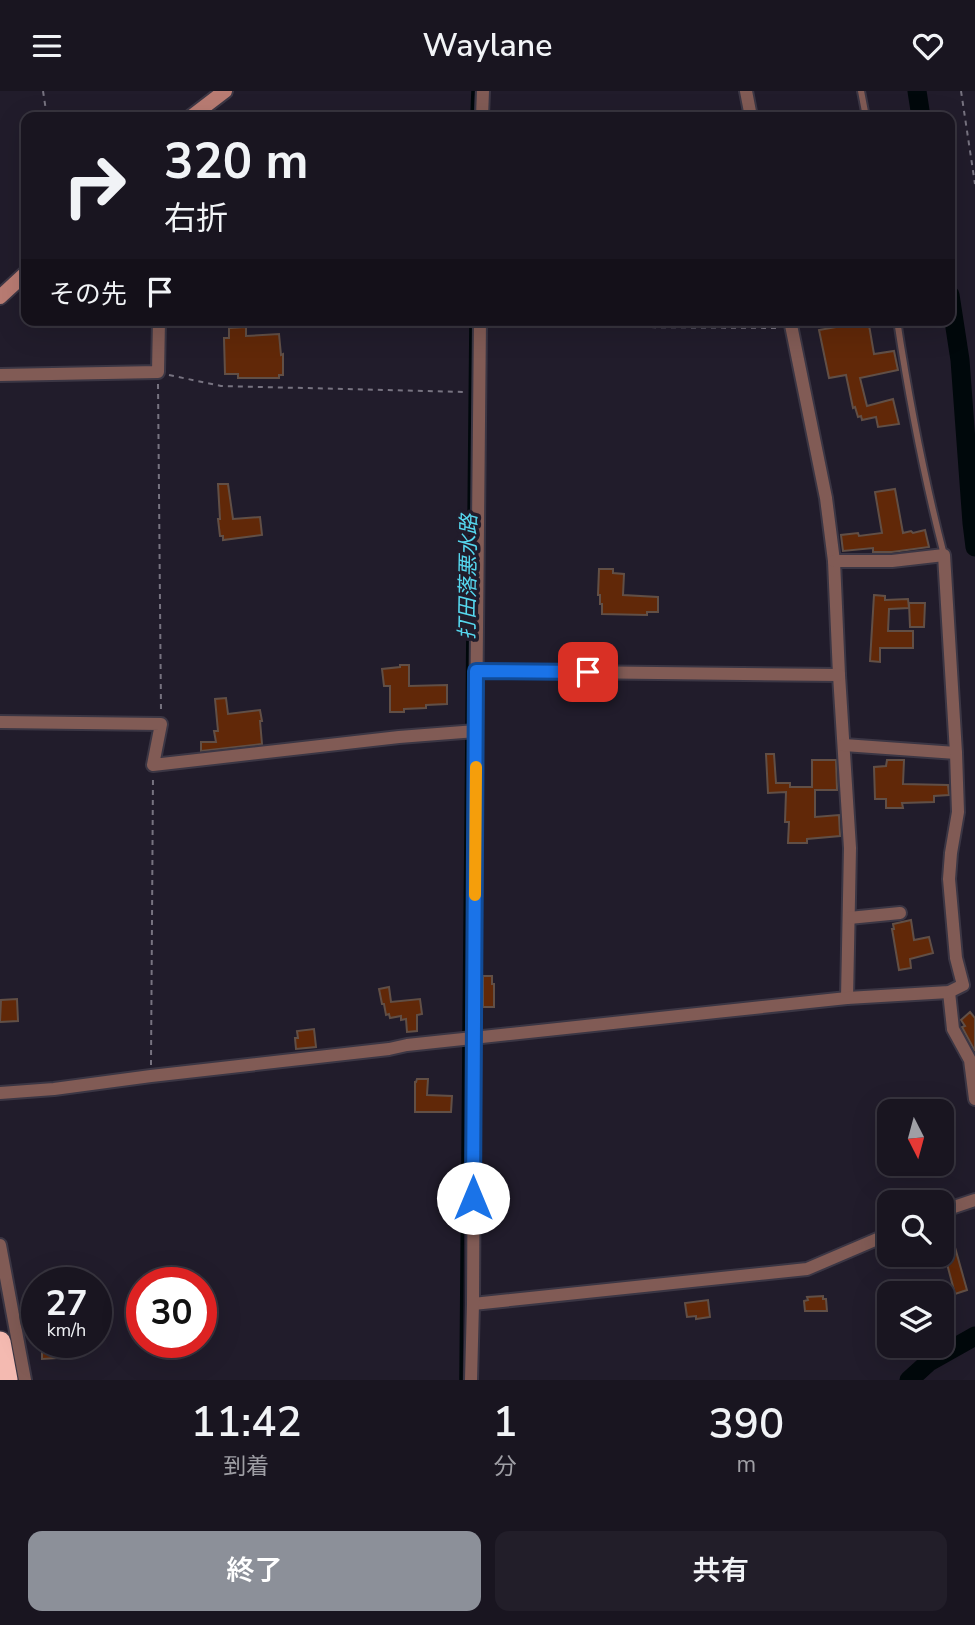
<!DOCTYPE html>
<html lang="ja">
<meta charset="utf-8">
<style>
:root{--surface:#191520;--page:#221e29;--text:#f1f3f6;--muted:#9f9fa5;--line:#37343e;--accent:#8c9099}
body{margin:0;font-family:"Nunito Sans","Noto Sans JP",sans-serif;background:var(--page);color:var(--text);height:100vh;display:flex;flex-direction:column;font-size:26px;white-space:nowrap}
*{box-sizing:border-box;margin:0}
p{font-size:23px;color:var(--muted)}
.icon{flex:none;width:38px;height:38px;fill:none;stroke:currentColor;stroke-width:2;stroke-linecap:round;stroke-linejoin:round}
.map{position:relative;height:1289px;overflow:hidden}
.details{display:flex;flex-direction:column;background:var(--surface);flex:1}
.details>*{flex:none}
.top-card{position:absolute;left:21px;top:21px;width:934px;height:214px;border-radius:14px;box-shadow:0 7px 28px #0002,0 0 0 2px var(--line);background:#191520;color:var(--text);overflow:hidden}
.needle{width:46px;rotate:174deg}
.buttons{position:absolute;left:877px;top:1008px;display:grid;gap:14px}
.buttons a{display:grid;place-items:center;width:77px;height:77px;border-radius:14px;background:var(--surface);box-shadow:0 7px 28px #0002,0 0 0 2px var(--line);font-size:35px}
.speed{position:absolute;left:21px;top:1176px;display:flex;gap:14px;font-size:35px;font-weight:700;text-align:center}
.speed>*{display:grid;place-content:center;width:91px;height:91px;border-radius:50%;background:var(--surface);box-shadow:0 7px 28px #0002,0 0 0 2px var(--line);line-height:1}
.speed small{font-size:18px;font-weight:400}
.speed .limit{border:10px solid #d22;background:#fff;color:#111}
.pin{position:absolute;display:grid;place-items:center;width:60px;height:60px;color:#fff;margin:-30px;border-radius:14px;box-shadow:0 4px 10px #0006}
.me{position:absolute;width:77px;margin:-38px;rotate:0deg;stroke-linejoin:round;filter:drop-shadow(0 0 5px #0008)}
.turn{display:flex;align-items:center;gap:24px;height:147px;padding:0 28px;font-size:32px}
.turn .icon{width:91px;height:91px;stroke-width:2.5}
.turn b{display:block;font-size:49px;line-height:60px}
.then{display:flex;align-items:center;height:66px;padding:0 28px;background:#0003;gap:14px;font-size:26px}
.eta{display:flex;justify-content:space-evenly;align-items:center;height:119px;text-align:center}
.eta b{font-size:42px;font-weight:600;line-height:49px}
.cta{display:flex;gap:14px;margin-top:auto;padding:14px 28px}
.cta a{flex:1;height:80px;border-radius:14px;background:var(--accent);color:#fff;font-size:28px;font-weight:600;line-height:80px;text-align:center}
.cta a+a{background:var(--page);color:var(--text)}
header{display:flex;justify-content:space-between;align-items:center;height:91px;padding:0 28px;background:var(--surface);font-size:32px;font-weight:600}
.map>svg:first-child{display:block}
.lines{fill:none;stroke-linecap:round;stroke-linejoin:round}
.stream{stroke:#00080b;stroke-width:3.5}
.river{stroke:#00080b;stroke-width:19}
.building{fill:#612808;stroke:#614f46;stroke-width:2}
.lane-casing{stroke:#3b3644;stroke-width:10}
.street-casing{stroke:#3b3644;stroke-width:16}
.secondary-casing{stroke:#3b3644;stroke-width:18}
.highway-casing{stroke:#3b3644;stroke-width:24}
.path{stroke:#777380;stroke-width:2;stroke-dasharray:5 5;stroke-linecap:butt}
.lane{stroke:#815b55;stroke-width:6}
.street{stroke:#815b55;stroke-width:12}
.secondary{stroke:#b97c73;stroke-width:14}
.highway{stroke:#f4bab1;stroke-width:21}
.route-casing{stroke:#114b97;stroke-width:18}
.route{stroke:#1a73e8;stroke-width:12}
.slow{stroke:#f59e0b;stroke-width:12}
.labels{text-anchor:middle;stroke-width:7;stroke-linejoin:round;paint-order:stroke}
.water-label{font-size:21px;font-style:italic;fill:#56d7ee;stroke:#211c2b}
</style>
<header><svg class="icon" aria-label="menu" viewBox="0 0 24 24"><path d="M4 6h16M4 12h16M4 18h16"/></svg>Waylane<svg class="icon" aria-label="heart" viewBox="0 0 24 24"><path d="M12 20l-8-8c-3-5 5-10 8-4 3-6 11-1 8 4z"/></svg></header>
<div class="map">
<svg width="975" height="1289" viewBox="0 0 975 1289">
<rect width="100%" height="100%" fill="#211c2b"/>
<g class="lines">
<!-- stream -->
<g class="stream">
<polyline points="472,26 473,0"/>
<polyline points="464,944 471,229"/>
<polyline points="461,1289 464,952"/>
</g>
<!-- river -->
<g class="river">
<polyline points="917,0 921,26"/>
<polyline points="950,204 960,269 972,432 975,456"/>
<polyline points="909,1289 929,1271 975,1245"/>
</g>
</g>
<!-- building -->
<g class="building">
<polygon points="865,231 866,234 869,234 874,263 894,260 898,279 860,287 867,315 893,308 899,333 878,336 876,326 862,329 861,325 858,326 855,316 853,317 846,284 829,287 819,239"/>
<polygon points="246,236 246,245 279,243 281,264 283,263 283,284 279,284 279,287 238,287 238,283 225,283 224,247 229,247 229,237"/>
<polygon points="218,393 228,393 233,428 260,426 262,444 223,449 223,445 220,445 218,428 220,428"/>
<polygon points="895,398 903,442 911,440 913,442 925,439 929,456 892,461 873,461 873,457 843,460 841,444 858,442 859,445 882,442 875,401"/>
<polygon points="599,478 613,478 613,482 624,483 623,504 658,506 658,521 647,521 647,524 602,523 602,513 600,513 600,504 598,504"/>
<polygon points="874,504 885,505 885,509 908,508 909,517 889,518 888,540 913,540 913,557 880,557 880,571 870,570"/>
<polygon points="909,512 925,512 924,536 910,536"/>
<polygon points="400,574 409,574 409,595 447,594 447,613 426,614 426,617 404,618 404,621 390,621 390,595 384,595 382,578 400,576"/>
<polygon points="226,607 228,623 260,619 262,630 260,630 262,653 201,660 201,651 216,651 214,640 218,640 215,608"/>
<polygon points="766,663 774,663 776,692 790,692 790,696 812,696 812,669 836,669 837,699 815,699 815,726 839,724 840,745 807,748 807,752 788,752 789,731 785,731 786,701 768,702"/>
<polygon points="887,669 904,669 903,693 948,694 949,704 934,705 934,711 902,712 903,717 886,717 886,708 875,708 874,676 886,675"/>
<polygon points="911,829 914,849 929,846 933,862 910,868 911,877 899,879 892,838 894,838 893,833"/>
<polygon points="483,885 492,885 492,893 494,893 494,916 483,916"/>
<polygon points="389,896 391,911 420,908 422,923 417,924 417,940 407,941 406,928 401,929 401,925 390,927 389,923 386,924 384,913 382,913 379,898"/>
<polygon points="17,908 18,930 0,931 1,909"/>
<polygon points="970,921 975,927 975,960 962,936 965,935 961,929"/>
<polygon points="314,938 316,956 296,958 295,947 298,947 297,940"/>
<polygon points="417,988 428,988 427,1004 452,1005 451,1021 415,1021 415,991 416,991"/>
<polygon points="947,1128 967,1199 955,1203 942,1154 942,1129"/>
<polygon points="823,1205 823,1208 826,1208 827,1220 805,1220 804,1210 808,1209 807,1206"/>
<polygon points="708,1209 710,1226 696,1228 696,1225 687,1226 685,1212"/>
<polygon points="58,1251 77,1251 79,1262 74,1262 74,1266 42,1268 42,1259 48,1258 48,1255 53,1254 53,1252"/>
</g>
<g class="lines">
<!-- lane casing -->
<g class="lane-casing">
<g id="lane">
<polyline points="861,0 866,26"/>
<path d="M897 229C909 308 924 387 944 464"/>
</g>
</g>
<!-- street casing -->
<g class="street-casing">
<g id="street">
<polyline points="746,0 751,26"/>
<polyline points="482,26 483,0"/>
<polyline points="790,229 826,407 834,470 839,584 850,757 847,907"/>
<polyline points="0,284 158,281 159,229"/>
<polyline points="476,580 839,584"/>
<polyline points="0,631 161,633 153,674 399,646 476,640"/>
<polyline points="844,654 956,662"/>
<polyline points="849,827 900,822"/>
<polyline points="949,901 953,938 970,969 975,1008"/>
<polyline points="0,1002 54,998 151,985 389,958 407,954 847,907 949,901 963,894 956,867 949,788 951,762 958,721 956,662 944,464 892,470 834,470"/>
<polyline points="942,1120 975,1109"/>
<polyline points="0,1154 25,1289"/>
<polyline points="473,1213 807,1178 889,1143"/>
<polyline points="471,1289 473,1213 476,640 480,229"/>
</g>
</g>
<!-- secondary casing -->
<g class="secondary-casing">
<g id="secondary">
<polyline points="191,26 225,0"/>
<polyline points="0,206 26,182"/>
</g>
</g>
<!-- highway casing -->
<g class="highway-casing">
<polyline id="highway" points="0,1251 7,1289"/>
</g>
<!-- path -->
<g class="path">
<polyline points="43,0 47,26"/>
<polyline points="961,0 975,93"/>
<polyline points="491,235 780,237"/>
<polyline points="803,236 845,229"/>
<polyline points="169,284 221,295 467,301"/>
<polyline points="158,293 161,620"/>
<polyline points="151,974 153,685"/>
</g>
<!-- lane -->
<use href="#lane" class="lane"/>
<!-- street -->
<use href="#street" class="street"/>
<!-- secondary -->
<use href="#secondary" class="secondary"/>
<!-- highway -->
<use href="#highway" class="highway"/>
</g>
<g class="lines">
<!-- route casing -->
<g class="route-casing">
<polyline id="route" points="473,1107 476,580 588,581"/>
</g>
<!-- route -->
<use href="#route" class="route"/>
<!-- slow -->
<polyline class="slow" points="475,804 476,676"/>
</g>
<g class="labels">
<!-- water labels -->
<g class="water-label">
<text transform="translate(468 486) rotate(-89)" y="7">打田落悪水路</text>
</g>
</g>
</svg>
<div class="buttons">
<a><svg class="needle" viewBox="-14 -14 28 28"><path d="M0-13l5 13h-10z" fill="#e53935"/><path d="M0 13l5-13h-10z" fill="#9f9fa5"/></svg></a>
<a><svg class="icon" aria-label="search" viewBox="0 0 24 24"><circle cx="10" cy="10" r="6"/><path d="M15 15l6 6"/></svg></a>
<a><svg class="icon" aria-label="layers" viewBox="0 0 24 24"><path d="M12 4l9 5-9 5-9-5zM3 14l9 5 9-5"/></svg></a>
</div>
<div class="speed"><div>27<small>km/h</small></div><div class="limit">30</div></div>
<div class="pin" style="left:588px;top:581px;background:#d93025"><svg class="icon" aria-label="arrive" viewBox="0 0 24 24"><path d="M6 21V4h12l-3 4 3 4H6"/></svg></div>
<svg class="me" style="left:473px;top:1107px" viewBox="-20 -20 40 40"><circle r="19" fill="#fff"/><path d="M0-13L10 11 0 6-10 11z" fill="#1a73e8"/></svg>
<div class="top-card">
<div class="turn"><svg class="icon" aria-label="right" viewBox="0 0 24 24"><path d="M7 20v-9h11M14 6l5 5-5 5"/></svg><div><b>320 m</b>右折</div></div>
<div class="then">その先<svg class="icon" aria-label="arrive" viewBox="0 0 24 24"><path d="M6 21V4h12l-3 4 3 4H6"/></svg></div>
</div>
</div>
<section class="details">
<div class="eta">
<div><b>11:42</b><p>到着</p></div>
<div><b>1</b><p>分</p></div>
<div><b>390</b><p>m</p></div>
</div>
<div class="cta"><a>終了</a><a>共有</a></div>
</section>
